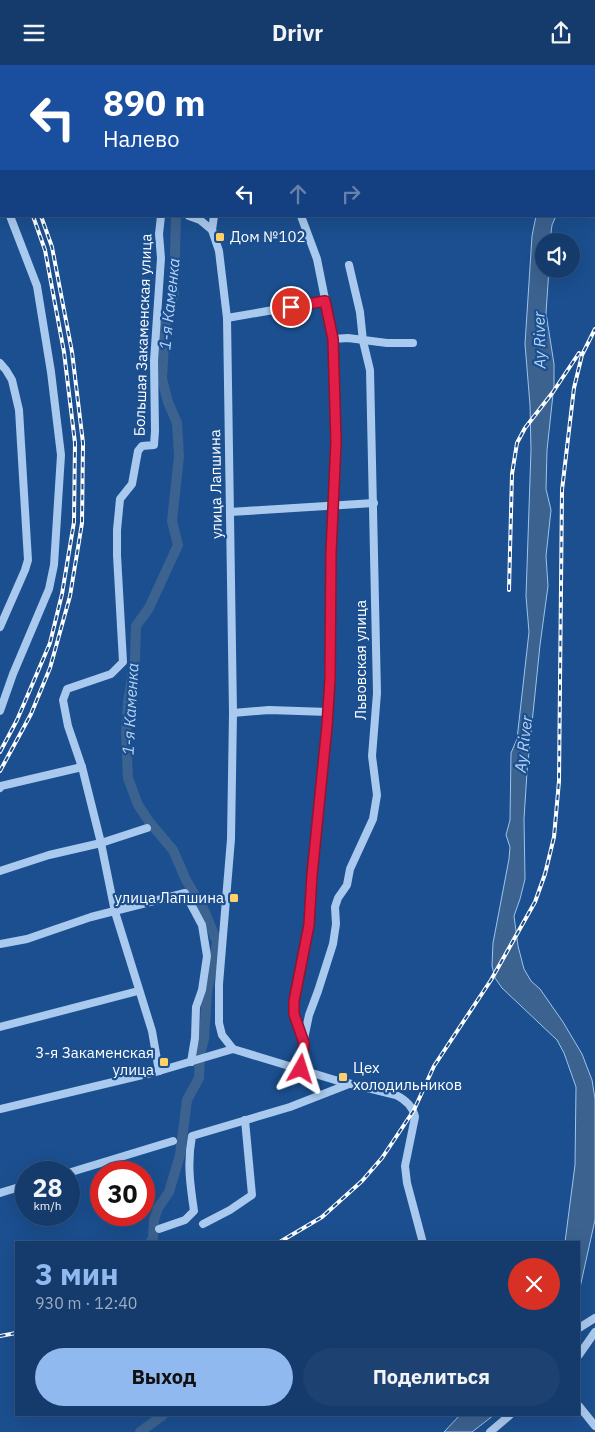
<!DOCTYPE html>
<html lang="ru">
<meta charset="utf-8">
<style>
:root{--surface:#143b6b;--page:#1d4271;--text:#f1f3f6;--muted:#9dadc1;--line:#33557e;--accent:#90b9f0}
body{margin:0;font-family:"IBM Plex Sans",sans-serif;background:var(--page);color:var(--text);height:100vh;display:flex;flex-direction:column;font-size:19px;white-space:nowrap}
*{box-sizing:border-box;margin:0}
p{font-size:16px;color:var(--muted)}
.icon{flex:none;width:28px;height:28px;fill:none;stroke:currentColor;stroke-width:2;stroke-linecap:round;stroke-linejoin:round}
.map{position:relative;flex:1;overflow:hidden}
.side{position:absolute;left:15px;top:1176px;width:565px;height:175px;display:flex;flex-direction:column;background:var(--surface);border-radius:0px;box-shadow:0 5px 20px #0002,0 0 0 1px var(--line)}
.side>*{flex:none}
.top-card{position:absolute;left:0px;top:0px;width:595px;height:152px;box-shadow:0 5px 20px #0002,0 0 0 1px var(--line);background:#1a4fa0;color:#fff;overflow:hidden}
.fabs{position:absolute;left:535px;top:168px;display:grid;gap:10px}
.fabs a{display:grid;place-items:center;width:45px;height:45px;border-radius:50%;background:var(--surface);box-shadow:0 5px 20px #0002,0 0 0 1px var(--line);font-size:25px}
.speed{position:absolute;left:15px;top:1096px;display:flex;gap:10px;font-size:25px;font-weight:700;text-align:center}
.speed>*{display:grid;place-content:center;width:65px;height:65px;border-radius:50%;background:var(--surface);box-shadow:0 5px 20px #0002,0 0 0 1px var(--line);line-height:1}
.speed small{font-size:12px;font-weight:400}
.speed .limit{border:8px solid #d22;background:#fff;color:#111}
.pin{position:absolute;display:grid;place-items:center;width:42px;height:42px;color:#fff;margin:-21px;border:2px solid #fff;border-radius:50%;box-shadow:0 1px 5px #0007}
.me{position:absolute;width:55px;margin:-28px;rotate:6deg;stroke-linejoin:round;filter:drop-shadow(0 0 4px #0008)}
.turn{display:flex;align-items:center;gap:18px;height:105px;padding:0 20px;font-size:22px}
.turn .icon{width:65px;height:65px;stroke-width:2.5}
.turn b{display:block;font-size:35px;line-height:42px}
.lanes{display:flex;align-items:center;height:48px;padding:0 20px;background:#0003;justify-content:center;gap:25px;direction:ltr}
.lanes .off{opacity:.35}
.round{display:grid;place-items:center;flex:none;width:52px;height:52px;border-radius:26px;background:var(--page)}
.summary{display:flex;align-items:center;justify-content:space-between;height:85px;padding:0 20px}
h1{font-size:30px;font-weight:700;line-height:38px;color:var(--accent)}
.button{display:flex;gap:10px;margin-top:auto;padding:10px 20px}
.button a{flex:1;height:58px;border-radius:30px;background:var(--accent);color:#111;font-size:20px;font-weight:700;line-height:58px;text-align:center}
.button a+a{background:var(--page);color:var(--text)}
header{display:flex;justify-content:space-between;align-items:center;height:65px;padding:0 20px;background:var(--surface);font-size:22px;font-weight:700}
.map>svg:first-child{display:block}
.green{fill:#2e69ad}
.water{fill:#3c6290;stroke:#9cc4f0}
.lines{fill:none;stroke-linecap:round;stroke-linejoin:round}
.river{stroke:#3c6290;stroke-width:10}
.minor{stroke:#a9c9ee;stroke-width:8}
.rail-casing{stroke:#fff;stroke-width:4}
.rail{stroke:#1b4f8f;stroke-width:2;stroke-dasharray:5.5;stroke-linecap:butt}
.route-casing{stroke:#92132f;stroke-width:12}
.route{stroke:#e11d48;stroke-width:9}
.poi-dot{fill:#ffd166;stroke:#1b4f8f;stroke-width:2}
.labels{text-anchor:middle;stroke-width:4.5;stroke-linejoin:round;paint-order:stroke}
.poi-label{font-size:15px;fill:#fff;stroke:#1b4f8f;text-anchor:start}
.street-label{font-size:15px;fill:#fff;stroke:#1b4f8f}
.water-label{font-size:16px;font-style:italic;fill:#b5d3f5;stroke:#1b4f8f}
</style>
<header><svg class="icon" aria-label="menu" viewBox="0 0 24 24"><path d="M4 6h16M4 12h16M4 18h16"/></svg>Drivr<svg class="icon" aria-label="share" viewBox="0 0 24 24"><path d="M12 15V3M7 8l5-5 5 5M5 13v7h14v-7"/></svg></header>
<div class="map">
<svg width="595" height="1367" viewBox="0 0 595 1367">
<rect width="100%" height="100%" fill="#1b4f8f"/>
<!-- green -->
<polygon class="green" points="319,0 576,0 320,1"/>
<!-- water -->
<g class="water">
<polygon points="536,151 556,151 552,160 550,176 544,176 544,204 549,204 546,248 554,299 554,320 547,385 546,424 551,445 546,491 548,521 540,580 527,707 524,754 525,814 520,834 514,851 518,881 524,904 531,916 540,924 563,957 582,989 592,1015 595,1034 595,1155 579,1227 579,1178 565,1177 575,1100 576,1022 564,988 557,975 502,923 495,913 492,901 493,878 509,794 510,782 506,770 510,755 511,688 517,674 529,567 526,531 531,385 530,340 525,279 532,171"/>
<polygon points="460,1350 494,1350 472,1367 444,1367"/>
</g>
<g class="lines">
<!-- river -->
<g class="river">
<polyline points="83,0 85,1"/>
<polyline points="150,1178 153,1173 154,1155 158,1143 169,1127 180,1090 187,1035 199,1013 200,989 204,974 207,927 217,877 204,845 186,815 173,785 151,759 138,740 128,713 126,668 128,637 135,594 136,561 149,543 178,480 172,456 179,391 177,358 168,337 162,314 165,261 174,229 176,151"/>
<polyline points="140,1367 163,1350"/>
</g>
<!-- minor -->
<g class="minor">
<polyline points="51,0 53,1"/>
<polyline points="170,0 171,1"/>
<polyline points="0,9 1,12"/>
<polyline points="0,36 1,36"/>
<polyline points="0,133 1,135"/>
<polyline points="189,151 200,155 212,165"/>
<polyline points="214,151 212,165 219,186 227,253 233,648 231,774 219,919 219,958 222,970 233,984"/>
<polyline points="227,253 325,236"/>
<polyline points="333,274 348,273 387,278 413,278"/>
<polyline points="0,298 6,305 12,315 19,345 28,495 25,505 0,562"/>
<polyline points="230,447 374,438"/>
<polyline points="0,646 13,609 49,524 54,500 61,390 51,307 37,221 10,151"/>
<polyline points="233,648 269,645 328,647"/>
<polyline points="0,723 1,721 82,702"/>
<polyline points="0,806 49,790 101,778 147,763"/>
<polyline points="0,879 27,874 91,852 185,828 202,860 207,891 202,925 196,942 195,973 191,997"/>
<polyline points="0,962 138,926"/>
<polyline points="304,974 309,950 318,926 333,879 336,859 335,842 338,833 347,820 350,804 373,754 377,730 372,691 377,628 370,305 363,276 360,247 349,200"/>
<polyline points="301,1004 304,978 295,949 294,936 309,860 312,810 328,647 331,488 336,377 333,274 317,194 301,151"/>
<polyline points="159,1006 152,966 115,847 101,778 82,702 68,661 63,635 67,624 111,609 123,597 117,490 117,465 120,434 132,419 138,386 142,381 154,380 155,366 154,296 161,193 159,169 161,151"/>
<path d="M0 1044 159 1006 233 984 335 1015 396 1030C406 1035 413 1041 415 1052L405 1101 407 1118 423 1178"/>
<polyline points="68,1108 173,1076"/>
<polyline points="0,1128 26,1120"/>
<polyline points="203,1159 230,1145 252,1130 245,1055"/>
<path d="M159 1164 185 1155 194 1146C190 1119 187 1098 192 1071L290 1042 349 1019"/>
<polyline points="579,1263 595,1253"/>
<polyline points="579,1290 595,1267"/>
<polyline points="579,1341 595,1361"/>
<polyline points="490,1367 510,1350"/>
</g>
<!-- rail casing -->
<g class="rail-casing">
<g id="rail">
<polyline points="0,56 1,58"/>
<polyline points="0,72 1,74"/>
<polyline points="509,525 512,409 517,378 525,363 553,327 579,288"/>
<polyline points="0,687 17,655 50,578 62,529 74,457 75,378 64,287 45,185 33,151"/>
<polyline points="0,706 31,649 50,603 70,531 82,458 83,378 72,287 52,182 41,151"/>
<polyline points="278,1178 322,1152 362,1116 382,1093 414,1045 434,1001 491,915 535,837 545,809 554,772 559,716 562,425 574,323 582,290 595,264"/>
<polyline points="0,1271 16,1268"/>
</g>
</g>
<!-- rail -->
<use href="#rail" class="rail"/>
</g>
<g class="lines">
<!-- route casing -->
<g class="route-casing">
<polyline id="route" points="291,242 325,236 333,274 336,377 331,488 330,614 327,661 312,810 309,860 294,936 294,949 304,978 301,1004"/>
</g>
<!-- route -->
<use href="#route" class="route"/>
</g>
<!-- markers -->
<g class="poi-dot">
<rect x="215" y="167" width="10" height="10" rx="2.5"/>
<rect x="229" y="828" width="10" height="10" rx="2.5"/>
<rect x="159" y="992" width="10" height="10" rx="2.5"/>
<rect x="338" y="1007" width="10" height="10" rx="2.5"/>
</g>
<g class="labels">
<!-- poi labels -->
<g class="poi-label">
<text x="230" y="177">Дом №102</text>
<text x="224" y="838" text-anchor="end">улица Лапшина</text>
<text x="154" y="993" text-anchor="end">3-я Закаменская<tspan x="154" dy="17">улица</tspan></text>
<text x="353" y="1008">Цех<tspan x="353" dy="17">холодильников</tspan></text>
</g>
<!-- street labels -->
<g class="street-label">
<text transform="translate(143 270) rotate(-88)" y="5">Большая Закаменская улица</text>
<text transform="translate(216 419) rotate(-91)" y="5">улица Лапшина</text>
<text transform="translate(361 595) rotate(-90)" y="5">Львовская улица</text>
</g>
<!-- water labels -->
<g class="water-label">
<text transform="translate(169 239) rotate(-84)" y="6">1-я Каменка</text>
<text transform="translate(539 275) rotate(-91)" y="6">Ay River</text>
<text transform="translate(130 644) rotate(-87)" y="6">1-я Каменка</text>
<text transform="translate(523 679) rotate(-83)" y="6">Ay River</text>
</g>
</g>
</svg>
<div class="fabs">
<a><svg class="icon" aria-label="sound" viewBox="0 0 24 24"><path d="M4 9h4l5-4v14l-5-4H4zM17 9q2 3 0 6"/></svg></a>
</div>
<div class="speed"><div>28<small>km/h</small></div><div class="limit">30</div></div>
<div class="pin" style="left:291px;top:242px;background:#d93025"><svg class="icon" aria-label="arrive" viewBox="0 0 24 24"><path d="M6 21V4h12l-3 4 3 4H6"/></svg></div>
<svg class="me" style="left:301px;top:1004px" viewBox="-20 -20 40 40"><path d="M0-17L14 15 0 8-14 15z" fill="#e11d48" stroke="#fff" stroke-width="4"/></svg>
<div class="top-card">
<div class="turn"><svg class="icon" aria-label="left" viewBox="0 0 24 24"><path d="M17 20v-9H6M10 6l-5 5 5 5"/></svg><div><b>890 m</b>Налево</div></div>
<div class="lanes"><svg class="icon" aria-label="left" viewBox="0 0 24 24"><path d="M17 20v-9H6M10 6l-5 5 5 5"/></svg><svg class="icon off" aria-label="ahead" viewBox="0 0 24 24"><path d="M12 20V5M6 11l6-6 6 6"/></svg><svg class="icon off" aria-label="right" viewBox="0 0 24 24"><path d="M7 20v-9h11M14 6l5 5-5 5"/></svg></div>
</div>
<section class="side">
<div class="summary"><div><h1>3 мин</h1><p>930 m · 12:40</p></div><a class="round" style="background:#d93025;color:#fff"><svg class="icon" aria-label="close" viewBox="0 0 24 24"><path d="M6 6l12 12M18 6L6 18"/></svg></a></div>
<div class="button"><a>Выход</a><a>Поделиться</a></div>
</section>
</div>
